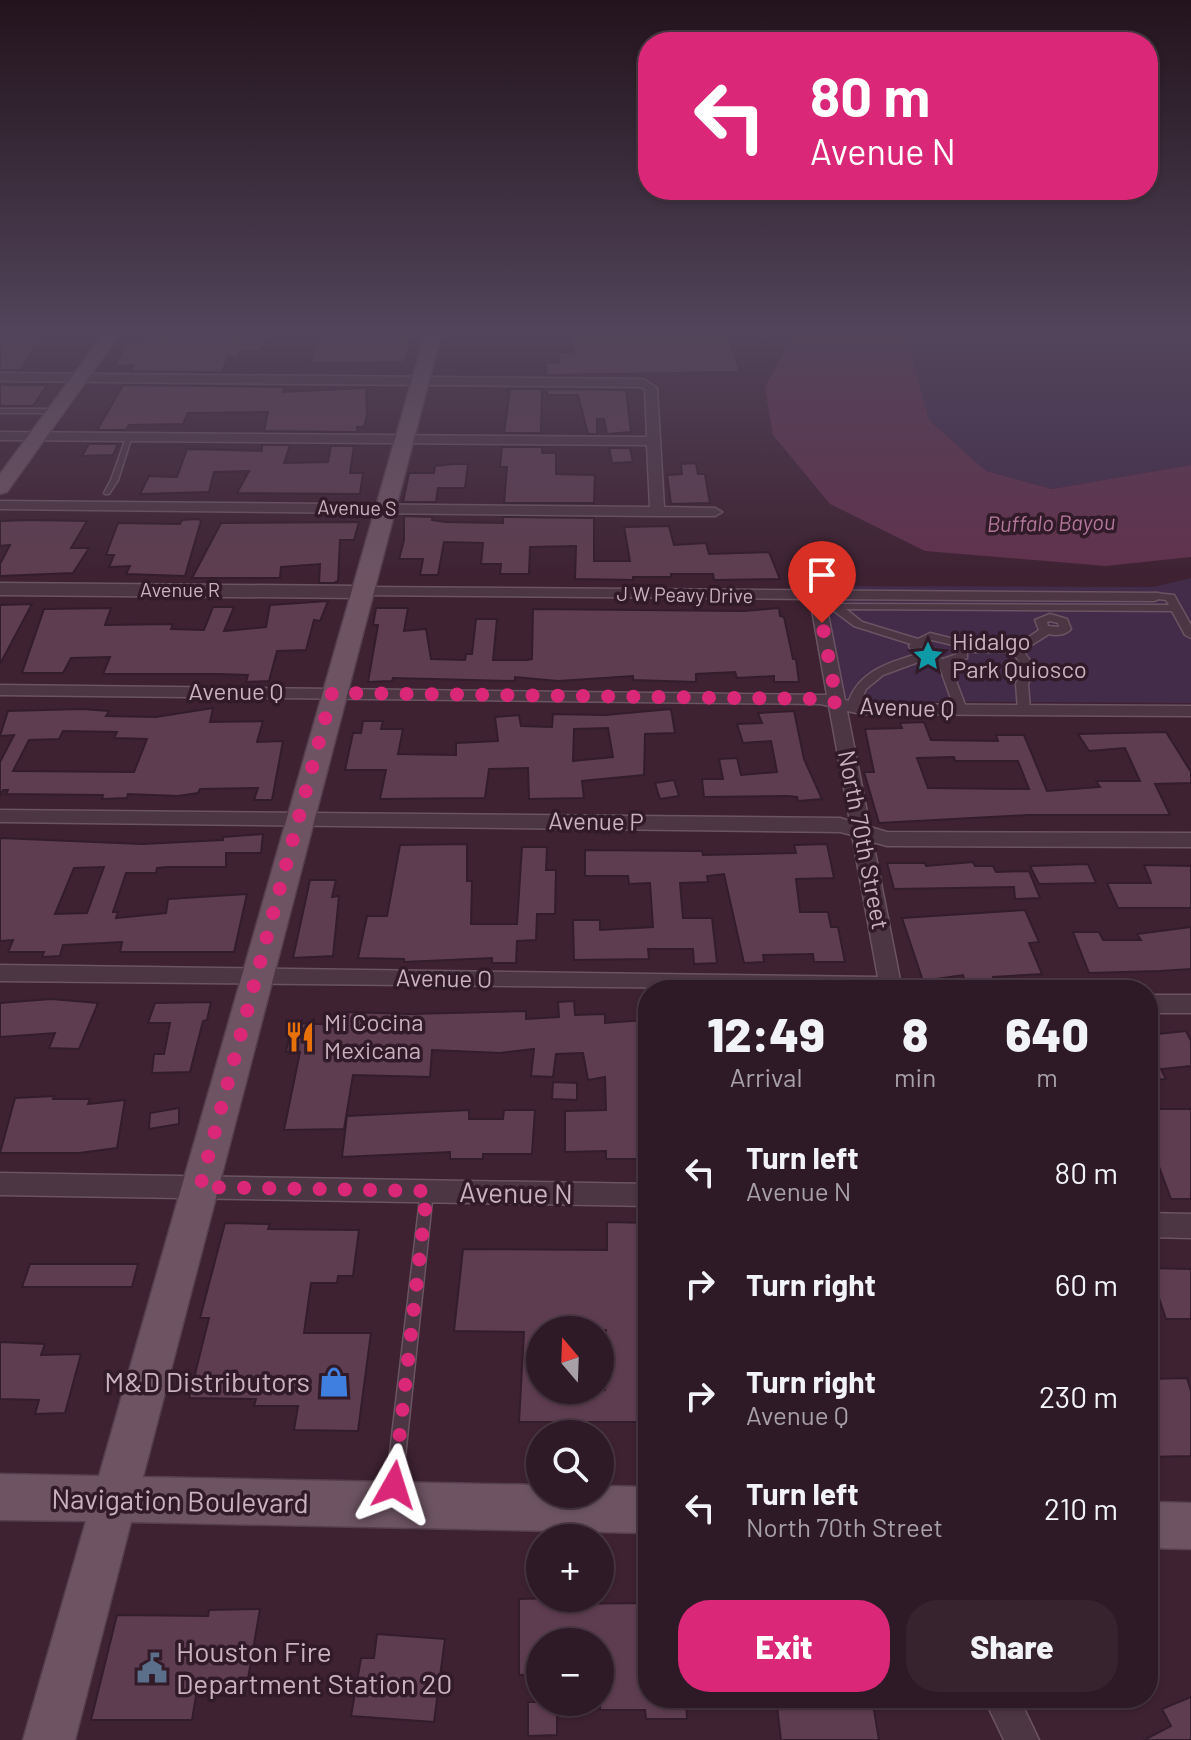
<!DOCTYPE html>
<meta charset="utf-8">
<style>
:root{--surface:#2e1a26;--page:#36232e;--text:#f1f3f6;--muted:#a7a1a7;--line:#493843;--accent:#db2777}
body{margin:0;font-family:Barlow,sans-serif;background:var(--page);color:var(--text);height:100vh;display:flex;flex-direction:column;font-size:30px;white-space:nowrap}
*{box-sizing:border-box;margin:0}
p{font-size:26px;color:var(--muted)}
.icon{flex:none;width:44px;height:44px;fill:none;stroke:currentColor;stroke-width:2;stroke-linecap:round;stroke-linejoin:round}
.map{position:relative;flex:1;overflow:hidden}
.sheet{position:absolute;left:638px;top:980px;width:520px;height:728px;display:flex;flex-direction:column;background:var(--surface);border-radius:32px;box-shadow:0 2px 6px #0004,0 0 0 2px var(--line)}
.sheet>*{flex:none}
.top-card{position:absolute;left:638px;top:32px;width:520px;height:168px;border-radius:32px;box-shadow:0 2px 6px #0004,0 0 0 2px var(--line);background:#db2777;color:#fff;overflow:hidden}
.needle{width:52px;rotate:341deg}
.controls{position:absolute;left:526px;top:1316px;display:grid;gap:16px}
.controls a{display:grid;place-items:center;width:88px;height:88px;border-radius:50%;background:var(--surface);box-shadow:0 2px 6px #0004,0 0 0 2px var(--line);font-size:40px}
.pin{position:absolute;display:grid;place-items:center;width:68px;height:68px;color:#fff;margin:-82px -34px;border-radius:50% 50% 50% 0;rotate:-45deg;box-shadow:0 0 8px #0007}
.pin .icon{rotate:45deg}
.me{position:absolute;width:88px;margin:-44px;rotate:6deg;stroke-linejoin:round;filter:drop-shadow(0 0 6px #0008)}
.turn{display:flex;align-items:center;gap:28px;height:168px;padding:0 40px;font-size:36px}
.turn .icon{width:104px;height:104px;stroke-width:2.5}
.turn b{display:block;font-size:56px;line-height:68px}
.eta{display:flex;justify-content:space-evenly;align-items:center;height:136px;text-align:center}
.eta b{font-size:48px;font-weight:800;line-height:56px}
.action{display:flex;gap:16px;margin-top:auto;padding:16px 40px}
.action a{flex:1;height:92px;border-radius:32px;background:var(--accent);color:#fff;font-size:32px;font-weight:800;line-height:92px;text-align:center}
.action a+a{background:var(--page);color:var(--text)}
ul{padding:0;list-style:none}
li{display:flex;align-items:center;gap:24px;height:112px;padding:0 40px}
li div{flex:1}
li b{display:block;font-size:30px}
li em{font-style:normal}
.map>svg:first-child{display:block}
.green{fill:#422c4a}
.water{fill:#61314d}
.building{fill:#5e3d50;stroke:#341d2b;stroke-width:2;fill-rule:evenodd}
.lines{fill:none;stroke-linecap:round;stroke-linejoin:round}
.service-casing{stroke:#6b5461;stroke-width:3}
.pedestrian-casing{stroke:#6b5461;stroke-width:3}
.minor-casing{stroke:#6b5461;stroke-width:3}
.tertiary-casing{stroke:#6b5461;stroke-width:3}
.primary-casing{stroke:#563f4d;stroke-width:3}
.service{fill:#4d3644;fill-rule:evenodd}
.pedestrian{fill:#4d3644;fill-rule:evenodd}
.minor{fill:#4d3644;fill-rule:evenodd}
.tertiary{fill:#4d3644;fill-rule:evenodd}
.primary{fill:#6e5463;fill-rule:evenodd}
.route{stroke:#db2777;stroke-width:14;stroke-dasharray:0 25.2}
.labels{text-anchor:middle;stroke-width:7;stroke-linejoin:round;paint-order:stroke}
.far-street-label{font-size:20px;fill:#c9b1be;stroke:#321b29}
.far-water-label{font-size:22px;font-style:italic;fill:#b2779b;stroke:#321b29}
.poi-label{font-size:24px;fill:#c9b1be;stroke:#321b29;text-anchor:start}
.street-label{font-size:24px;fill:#c9b1be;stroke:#321b29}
.near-street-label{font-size:28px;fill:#c9b1be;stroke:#321b29}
.near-poi-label{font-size:28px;fill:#c9b1be;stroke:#321b29;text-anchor:end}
</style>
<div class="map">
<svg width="1191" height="1740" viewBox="0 0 1191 1740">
<rect width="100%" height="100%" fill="#3e2232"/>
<!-- green -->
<g class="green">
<polygon points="913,331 1191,331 1191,465 1052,489 986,471 929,420 906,339"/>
<polygon points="1191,578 1191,703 842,701 822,586 1153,587"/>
</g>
<!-- water -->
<polygon class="water" points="794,331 913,331 907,340 929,420 986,471 1052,489 1191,465 1191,557 1106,566 925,551 830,504 773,435 765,388"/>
<!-- building -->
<g class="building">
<polygon points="571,331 727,331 740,372 546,375 546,363 559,362 559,353 573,352"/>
<polygon points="395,334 412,334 405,362 310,363 319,338 393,338"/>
<polygon points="44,335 20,370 0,370 0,336"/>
<polygon points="154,335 172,335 171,338 268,336 261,351 240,351 238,357 228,357 222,372 131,371 134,365 114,366 127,341 151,341"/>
<polygon points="0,384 9,385 47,385 33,406 0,406"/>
<polygon points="123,385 284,387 283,392 366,388 367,415 364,427 357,427 357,432 264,431 268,412 188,413 183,424 129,425 126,430 97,430"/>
<polygon points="510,389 542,389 541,433 504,433"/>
<polygon points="547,389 626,390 631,432 607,434 604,419 597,419 597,434 588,434 578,395 547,395"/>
<polygon points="89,444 118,444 113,455 82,456"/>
<polygon points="262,445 290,445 284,463 328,462 331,446 354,446 350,473 363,473 360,494 237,493 249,471 214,472 209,492 140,494 149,476 177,477 187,449 262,451"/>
<polygon points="502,447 542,447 542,453 556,453 556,474 595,475 594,503 504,503 507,467 500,467"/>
<polygon points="609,448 630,448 633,462 612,463"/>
<polygon points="696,463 698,474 705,474 710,503 671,504 667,475 682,474 681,464"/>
<polygon points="454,464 468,464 465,488 438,488 436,502 403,502 409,473 434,473 435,466"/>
<polygon points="404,516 433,517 432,520 445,522 503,523 503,517 594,518 594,561 630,561 624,527 669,526 674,545 706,543 709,554 769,552 780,579 714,580 713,574 671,574 671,577 633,577 633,580 575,579 576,546 530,547 529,574 500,574 501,564 481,564 483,543 444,542 438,575 420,575 423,559 399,559 404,540"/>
<polygon points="198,519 201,521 185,576 126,574 130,566 109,567 114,555 106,555 118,523 180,524 182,520"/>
<polygon points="28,520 87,521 71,548 89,548 73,573 0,576 0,564 10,545 0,546 0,521"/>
<polygon points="359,522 354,540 340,540 338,581 334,583 319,583 320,564 281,567 280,578 192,578 221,523"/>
<polygon points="328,601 320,621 314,620 306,650 277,651 269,681 246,682 248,675 218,674 103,674 110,657 71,658 63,673 22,673 44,609 111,608 105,625 173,624 171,629 204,630 213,607 234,607 224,631 266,627 270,605"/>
<polygon points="32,604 0,664 0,605"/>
<polygon points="376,608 408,608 404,631 426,629 431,659 465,660 466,654 472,654 476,619 497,619 493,660 528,660 532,659 533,609 744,611 779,608 780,616 784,617 793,659 796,659 799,682 774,682 774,676 737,678 735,672 696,674 696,682 633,680 633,676 558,681 515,677 515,681 393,678 392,681 368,682 378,625 373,625"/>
<path d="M213 708 210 722 263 721 257 742 283 741 272 800H254L258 788 200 789 198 793 178 796 128 794 127 798 102 799 103 795 6 794 8 790H3L0 796V762L14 735 0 736 8 711 82 709 109 711 106 716 156 717ZM63 731 117 732 114 738 147 739 134 772 13 771 29 740 59 739Z"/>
<path d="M671 709 675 733 645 734 644 775 582 781 584 798 529 799 528 768 489 769 485 798 380 799 386 770H345L353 733H361L363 721H383L381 729H403L398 754 456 755V743L498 741 495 717 519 715 521 726 552 727 553 714 605 715ZM608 728 613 757 573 761 574 729Z"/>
<polygon points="794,711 804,759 822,799 798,801 797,797 788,796 704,797 702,779 723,779 719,759 737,758 741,775 777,772 771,741 743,743 737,724 762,723 758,713"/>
<path d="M924 722 931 740 998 741 996 735H1024L1047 791 1100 787 1096 781H1140L1125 748 1089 751 1078 734 1166 732 1191 772V783L1155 784 1170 815H1028L879 823 864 772H874L865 729 902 728 900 723ZM954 757 955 761H1018L1029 789 928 788 917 758Z"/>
<polygon points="674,780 679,796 660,799 655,783"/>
<path d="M263 834 261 853H226V867H168L157 868 156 873H126L113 912H118L116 918 166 913 168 899 247 894 234 952H120L122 942 63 945 60 956 42 957 44 952H8L13 940 0 941V838L142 844 223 840V837ZM104 867 87 913 55 914 74 868Z"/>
<polygon points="467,844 467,881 472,881 471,924 517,924 522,847 547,847 546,870 556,870 555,914 537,914 536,940 517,941 516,963 492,963 492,958 404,962 404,959 358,958 367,916 387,916 400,845"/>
<polygon points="827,844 834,878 796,879 800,912 828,912 831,927 838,927 845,962 814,962 813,954 763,955 764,962 744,963 724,874 707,876 708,882 680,883 683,918 712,918 717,963 694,964 693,949 648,949 649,959 574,960 573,920 600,920 600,930 653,927 650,883 629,884 628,876 585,876 585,850 702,851 703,855 796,853 794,845"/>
<polygon points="973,862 975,866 993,866 996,872 1029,871 1040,898 1015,899 1014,887 894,889 887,863 925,863 926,866"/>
<polygon points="1088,864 1096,883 1039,884 1030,866"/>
<polygon points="1144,865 1191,866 1191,908 1118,908 1107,883 1151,883"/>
<polygon points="310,880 336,880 332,897 339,896 333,956 293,958"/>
<polygon points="1025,910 1039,942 1029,943 1042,974 993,977 996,987 966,987 963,975 923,981 902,918"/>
<polygon points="1191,927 1191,969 1159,971 1089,973 1073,932 1099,932 1103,940 1141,940 1137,934"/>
<polygon points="51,999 98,1003 79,1049 49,1048 55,1033 0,1037 0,1003"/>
<polygon points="574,1001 575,1015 605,1014 605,1023 646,1020 648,1057 643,1057 645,1081 639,1081 641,1159 606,1159 606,1151 565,1152 565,1111 606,1110 605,1077 588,1080 583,1053 556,1054 553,1077 531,1076 534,1049 500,1053 432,1050 430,1077 353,1075 344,1129 284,1130 300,1052 286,1052 292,1023 344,1025 346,1012 410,1014 526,1011 526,1019 559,1017 558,1002"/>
<polygon points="211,1002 207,1020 203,1021 190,1072 152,1073 154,1054 164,1054 170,1023 148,1023 155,1003"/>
<polygon points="1186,1031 1191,1041 1191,1066 1161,1069 1166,1079 1148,1080 1148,1035"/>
<polygon points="553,1082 577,1083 577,1100 552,1099"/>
<polygon points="54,1096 53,1099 90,1099 88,1104 125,1100 117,1148 79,1153 0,1153 15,1098"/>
<polygon points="179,1108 179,1124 149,1129 150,1113"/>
<polygon points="1148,1109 1191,1109 1191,1199 1171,1199 1148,1137"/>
<polygon points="469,1110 469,1119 503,1119 504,1110 535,1110 532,1154 483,1154 483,1159 450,1159 450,1152 342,1157 347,1116"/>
<path d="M607 1222 648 1223V1422H519L524 1332 454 1331 463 1249 607 1250ZM540 1330H606L605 1390H540Z"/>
<polygon points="225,1223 270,1224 268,1229 359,1230 353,1276 338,1276 337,1283 311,1283 304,1333 371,1333 358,1431 294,1430 298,1406 254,1406 256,1399 189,1398 209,1318 200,1318"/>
<polygon points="30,1264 138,1264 132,1287 22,1287"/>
<polygon points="1149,1268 1191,1269 1191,1319 1166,1319"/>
<polygon points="0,1342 45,1344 41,1355 81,1354 65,1413 35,1414 39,1400 0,1399"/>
<polygon points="1187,1378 1191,1391 1191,1456 1148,1457 1148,1379"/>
<polygon points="556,1598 556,1604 648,1603 648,1698 686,1698 687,1719 646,1719 645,1710 600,1710 600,1642 540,1642 540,1674 519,1675 519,1599"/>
<polygon points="260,1609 245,1696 196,1696 192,1720 91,1720 117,1615 208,1616 209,1610"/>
<polygon points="377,1634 445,1639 434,1722 351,1716 361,1658 374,1658"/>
<polygon points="1191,1697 1191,1740 1144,1740 1171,1726 1162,1709"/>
<polygon points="776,1698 872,1698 879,1740 781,1740"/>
<polygon points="528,1702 557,1702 557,1735 528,1736"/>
</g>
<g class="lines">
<!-- service casing -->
<g class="service-casing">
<g id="service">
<polygon points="0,409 56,409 59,411 56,413 0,413"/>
<polygon points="127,435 132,436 118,480 109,494 105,494 104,493 111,480"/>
<polygon points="427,1185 431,1187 433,1191 401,1495 398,1500 393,1503 388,1500 385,1495 421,1191 423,1187"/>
</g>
</g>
<!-- pedestrian casing -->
<g class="pedestrian-casing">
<g id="pedestrian">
<path d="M1154 593 1174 595 1191 625V638L1185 635 1172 611 846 609 862 622 918 639 930 633 962 641 965 646H1010L1016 649 1010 652H967V658L950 665 967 710 965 713 961 714 955 710 939 665 921 661 883 675 866 689 857 710 853 711 847 707C855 674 884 664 914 655L909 646 911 644 854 626 830 608V604L1169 605 1166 600 1150 598 1149 596ZM932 640 953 645 957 654 943 659 925 655 921 647Z"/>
<path d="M1050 614 1067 619 1071 629C1066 635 1056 636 1049 634L1027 648H1019V644L1039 630 1035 620ZM1050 621 1058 623 1059 627 1048 626 1047 622Z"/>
<polygon points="1020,651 1024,652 1034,666 1028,684 1030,710 1024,714 1018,710 1016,684 1022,666 1014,654"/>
</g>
</g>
<!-- minor casing -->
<g class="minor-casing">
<g id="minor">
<polygon points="0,373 643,379 657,388 664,507 715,508 722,512 715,516 657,516 0,509 0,501 650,507 647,445 0,440 0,432 647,437 645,389 640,387 0,381"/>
<polygon points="361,587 1159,593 1159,599 1154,601 825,599 845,700 862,704 1191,706 1191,716 862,714 847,711 870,827 887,832 1191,833 1191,847 887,846 873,842 902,990 0,981 0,965 878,977 852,835 840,832 0,822 0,810 840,818 850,821 829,706 820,704 0,695 0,685 827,695 810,599 356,595 356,589"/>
<rect x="1148" y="995" width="43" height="18"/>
<polygon points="0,1173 648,1184 648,1206 0,1195"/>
<polygon points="1148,1213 1191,1214 1191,1238 1148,1237"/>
<polygon points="984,1698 1019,1698 1039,1740 1004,1740"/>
</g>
</g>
<!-- tertiary casing -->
<g class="tertiary-casing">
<polygon id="tertiary" points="0,583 361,586 370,592 361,598 0,595"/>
</g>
<!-- primary casing -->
<g class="primary-casing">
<g id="primary">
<polygon points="106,331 122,331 7,492 0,494 0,474"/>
<polygon points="426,331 442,331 143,1477 540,1485 540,1494 600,1494 600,1486 648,1487 648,1533 131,1522 75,1740 23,1740 86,1521 0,1520 0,1474 99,1476"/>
<polygon points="1148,1502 1191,1503 1191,1549 1148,1548"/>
</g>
</g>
<!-- service -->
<use href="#service" class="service"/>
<!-- pedestrian -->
<use href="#pedestrian" class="pedestrian"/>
<!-- minor -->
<use href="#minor" class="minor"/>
<!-- tertiary -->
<use href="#tertiary" class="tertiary"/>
<!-- primary -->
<use href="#primary" class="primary"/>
</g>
<!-- sky -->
<linearGradient id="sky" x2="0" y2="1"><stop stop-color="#22131c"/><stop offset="0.58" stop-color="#52445a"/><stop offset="1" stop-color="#52445a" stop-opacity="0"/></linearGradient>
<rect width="1191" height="574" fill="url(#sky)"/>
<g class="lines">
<!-- route -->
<polyline class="route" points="394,1485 427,1191 200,1187 332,693 820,699 837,703 822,623"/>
</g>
<!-- icons -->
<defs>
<g id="sight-bare" transform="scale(2.4)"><path d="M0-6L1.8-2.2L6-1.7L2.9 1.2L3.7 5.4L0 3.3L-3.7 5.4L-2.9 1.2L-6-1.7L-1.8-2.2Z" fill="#0f9aa8" stroke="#321b29" stroke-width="2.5" paint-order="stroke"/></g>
<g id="restaurant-bare" transform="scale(2.4)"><path d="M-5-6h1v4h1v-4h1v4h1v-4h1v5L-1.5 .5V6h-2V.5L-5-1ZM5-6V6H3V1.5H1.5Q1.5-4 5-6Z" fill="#e8710a" stroke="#321b29" stroke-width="2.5" paint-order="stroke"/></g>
<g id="shop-bare" transform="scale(2.4)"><path d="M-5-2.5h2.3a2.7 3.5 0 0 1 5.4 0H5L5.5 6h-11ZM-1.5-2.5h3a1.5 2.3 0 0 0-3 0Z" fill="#3f7fe0" stroke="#321b29" stroke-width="2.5" paint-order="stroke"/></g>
<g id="civic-bare" transform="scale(2.4)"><path d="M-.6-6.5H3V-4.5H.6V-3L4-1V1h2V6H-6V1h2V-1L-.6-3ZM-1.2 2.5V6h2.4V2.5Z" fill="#5c6f8a" stroke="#321b29" stroke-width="2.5" paint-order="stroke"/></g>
</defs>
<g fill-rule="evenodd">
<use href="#sight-bare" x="928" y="656"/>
<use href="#restaurant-bare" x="300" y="1037"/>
<use href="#shop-bare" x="334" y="1382"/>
<use href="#civic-bare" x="152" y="1668"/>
</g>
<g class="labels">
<!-- far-street labels -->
<g class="far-street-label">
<text transform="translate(357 508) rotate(1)" y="7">Avenue S</text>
<text x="180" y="597">Avenue R</text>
<text transform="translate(685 595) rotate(1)" y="7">J W Peavy Drive</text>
</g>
<!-- far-water labels -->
<g class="far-water-label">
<text transform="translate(1051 523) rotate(-1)" y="8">Buffalo Bayou</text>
</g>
<!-- poi labels -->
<g class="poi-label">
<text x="952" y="650">Hidalgo<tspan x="952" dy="28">Park Quiosco</tspan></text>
<text x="324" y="1031">Mi Cocina<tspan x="324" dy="28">Mexicana</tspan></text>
</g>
<!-- street labels -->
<g class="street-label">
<text x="236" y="700">Avenue Q</text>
<text transform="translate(907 708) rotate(2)" y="8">Avenue Q</text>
<text transform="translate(596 822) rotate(1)" y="8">Avenue P</text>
<text transform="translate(863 840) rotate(79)" y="8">North 70th Street</text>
<text transform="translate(444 979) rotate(1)" y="8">Avenue O</text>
</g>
<!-- near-street labels -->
<g class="near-street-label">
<text transform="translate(516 1193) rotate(1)" y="10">Avenue N</text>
<text transform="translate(180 1501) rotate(1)" y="10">Navigation Boulevard</text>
</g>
<!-- near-poi labels -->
<g class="near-poi-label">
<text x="310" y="1392">M&amp;D Distributors</text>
<text x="176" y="1662" text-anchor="start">Houston Fire<tspan x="176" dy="32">Department Station 20</tspan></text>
</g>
</g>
</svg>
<div class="controls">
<a><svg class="needle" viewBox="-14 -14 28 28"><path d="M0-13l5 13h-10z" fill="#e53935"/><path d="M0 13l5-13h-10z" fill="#a7a1a7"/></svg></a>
<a><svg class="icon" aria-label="search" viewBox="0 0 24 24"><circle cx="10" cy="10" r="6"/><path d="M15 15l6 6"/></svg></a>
<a>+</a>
<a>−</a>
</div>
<div class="pin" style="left:822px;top:623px;background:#d93025"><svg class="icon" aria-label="arrive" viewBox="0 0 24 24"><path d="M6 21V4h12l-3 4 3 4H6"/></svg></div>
<svg class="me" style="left:394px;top:1485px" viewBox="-20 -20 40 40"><path d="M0-17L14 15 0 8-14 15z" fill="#db2777" stroke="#fff" stroke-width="4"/></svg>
<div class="top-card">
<div class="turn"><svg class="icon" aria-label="left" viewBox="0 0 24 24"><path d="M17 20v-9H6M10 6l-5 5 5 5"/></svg><div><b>80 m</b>Avenue N</div></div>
</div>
<section class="sheet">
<div class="eta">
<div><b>12:49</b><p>Arrival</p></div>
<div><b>8</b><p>min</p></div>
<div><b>640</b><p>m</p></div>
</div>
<ul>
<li><svg class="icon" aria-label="left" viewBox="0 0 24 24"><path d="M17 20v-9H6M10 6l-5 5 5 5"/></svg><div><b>Turn left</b><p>Avenue N</p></div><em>80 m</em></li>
<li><svg class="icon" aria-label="right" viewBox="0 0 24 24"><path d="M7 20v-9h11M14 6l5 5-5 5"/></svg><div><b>Turn right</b></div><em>60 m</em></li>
<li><svg class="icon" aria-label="right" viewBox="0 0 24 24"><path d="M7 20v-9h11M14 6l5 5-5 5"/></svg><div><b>Turn right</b><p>Avenue Q</p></div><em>230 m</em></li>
<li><svg class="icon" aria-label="left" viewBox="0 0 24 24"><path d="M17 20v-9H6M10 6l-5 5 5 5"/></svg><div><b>Turn left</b><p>North 70th Street</p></div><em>210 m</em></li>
</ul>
<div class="action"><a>Exit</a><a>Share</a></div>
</section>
</div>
